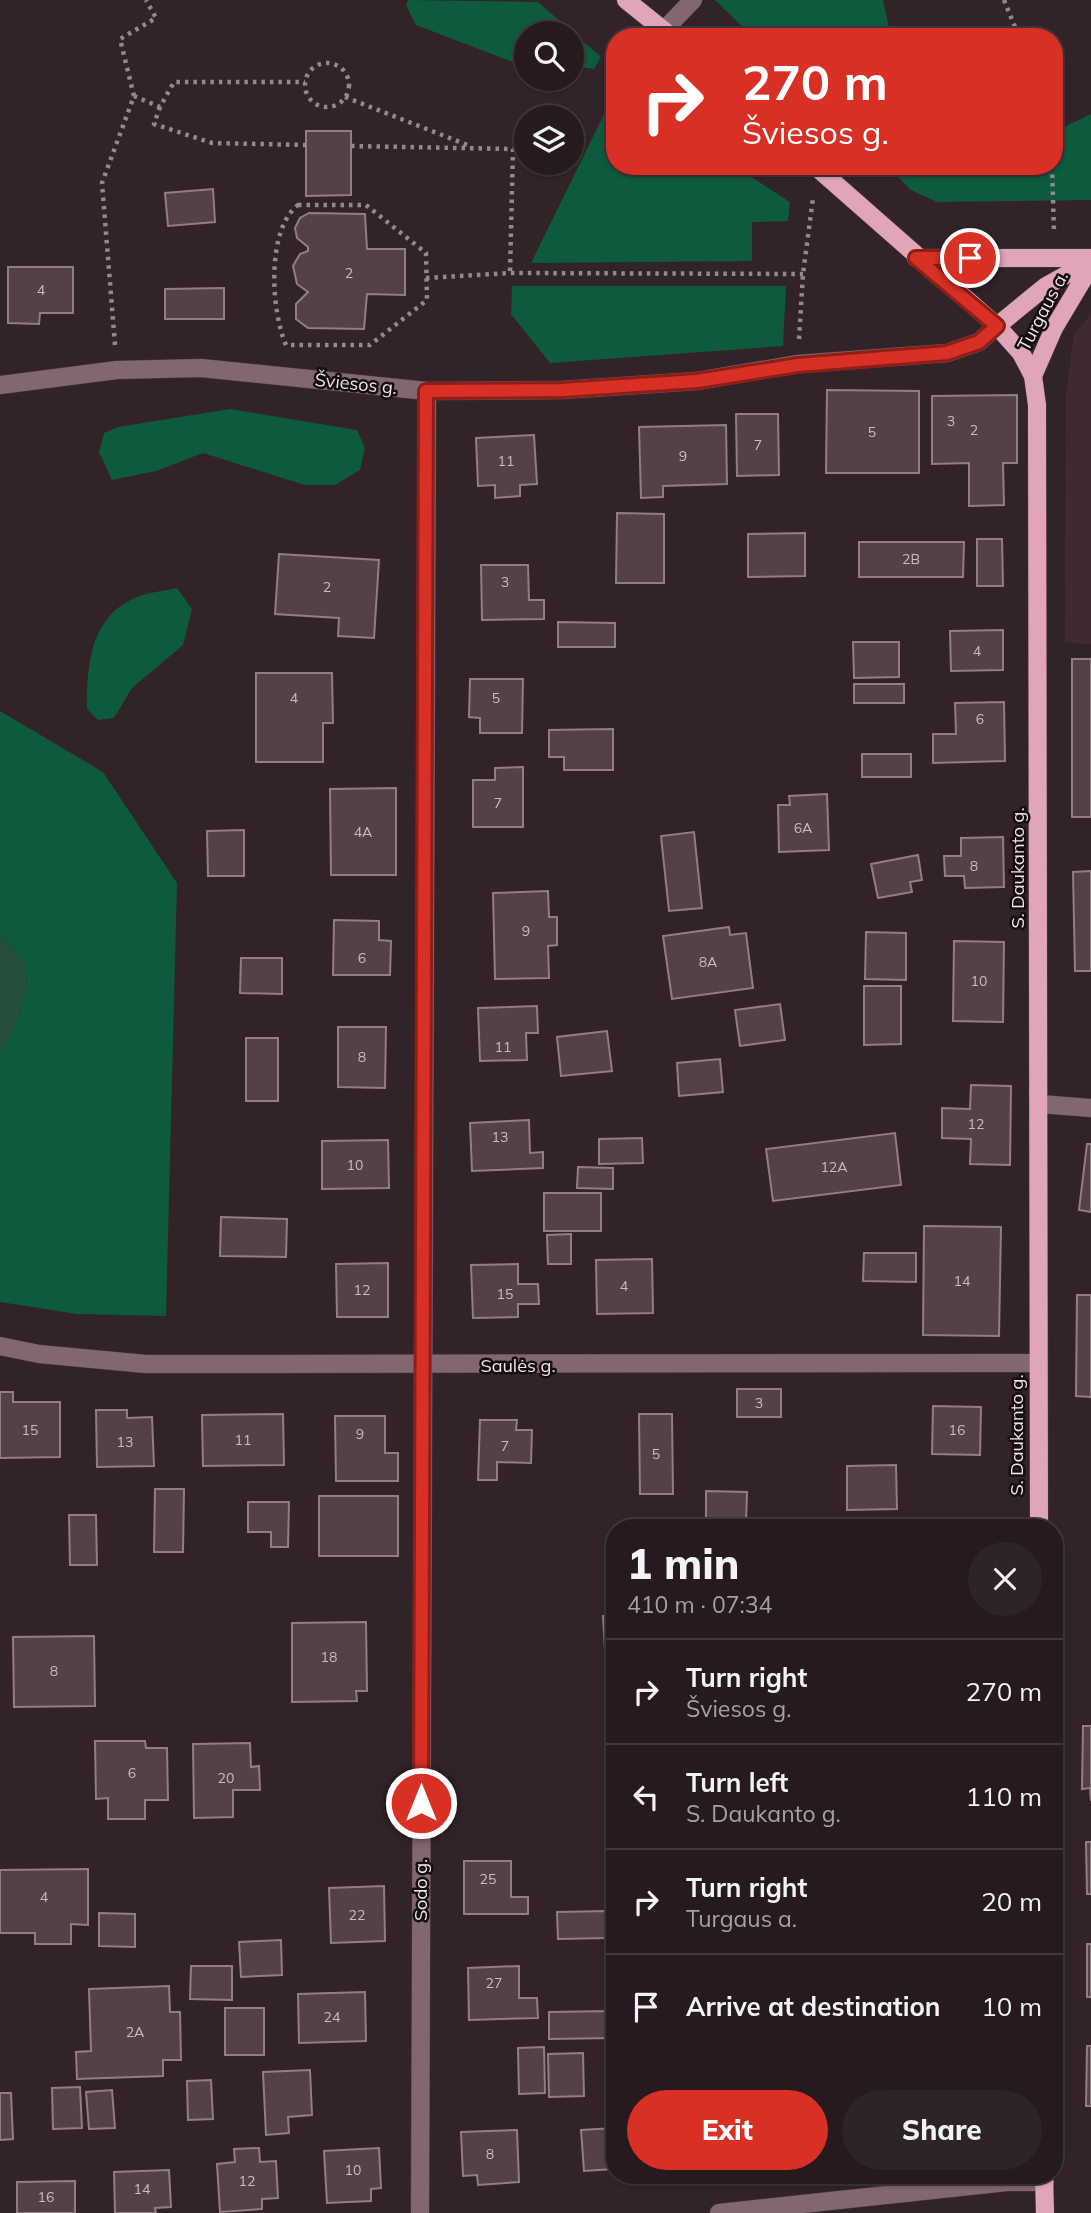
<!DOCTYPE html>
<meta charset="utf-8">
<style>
:root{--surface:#261a1e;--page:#2e2327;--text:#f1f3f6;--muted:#a4a1a4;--line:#42383c;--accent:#d93025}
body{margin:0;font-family:Mulish,sans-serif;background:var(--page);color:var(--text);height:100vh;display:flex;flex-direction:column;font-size:26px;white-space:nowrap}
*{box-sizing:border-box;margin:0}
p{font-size:23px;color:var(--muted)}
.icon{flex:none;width:38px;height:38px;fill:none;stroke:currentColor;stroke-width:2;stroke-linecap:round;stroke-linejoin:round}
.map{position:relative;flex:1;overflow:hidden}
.drawer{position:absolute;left:606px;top:1519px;width:457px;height:665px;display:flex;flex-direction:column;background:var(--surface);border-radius:28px;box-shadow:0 2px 5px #0004,0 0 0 2px var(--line)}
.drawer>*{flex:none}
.guide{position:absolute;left:606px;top:28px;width:457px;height:147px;border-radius:28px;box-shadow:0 2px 5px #0004,0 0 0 2px var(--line);background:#d93025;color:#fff;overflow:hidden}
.tools{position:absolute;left:514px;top:21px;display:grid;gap:14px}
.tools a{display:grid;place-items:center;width:70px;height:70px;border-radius:50%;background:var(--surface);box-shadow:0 2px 5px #0004,0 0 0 2px var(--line);font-size:35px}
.pin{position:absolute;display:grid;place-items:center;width:60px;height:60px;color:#fff;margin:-30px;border:4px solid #fff;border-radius:50%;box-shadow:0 2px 7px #0007}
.me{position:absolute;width:77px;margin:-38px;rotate:0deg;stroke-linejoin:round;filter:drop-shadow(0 0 5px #0008)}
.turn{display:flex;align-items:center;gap:24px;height:147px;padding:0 21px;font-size:32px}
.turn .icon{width:91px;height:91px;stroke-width:2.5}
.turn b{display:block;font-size:49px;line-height:60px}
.round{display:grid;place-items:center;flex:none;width:74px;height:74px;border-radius:37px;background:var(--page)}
.headline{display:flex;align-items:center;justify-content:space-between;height:119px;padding:0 21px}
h1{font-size:42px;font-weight:800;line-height:52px}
.action{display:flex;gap:14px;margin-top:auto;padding:14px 21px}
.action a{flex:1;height:80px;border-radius:42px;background:var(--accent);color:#fff;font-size:28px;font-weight:800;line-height:80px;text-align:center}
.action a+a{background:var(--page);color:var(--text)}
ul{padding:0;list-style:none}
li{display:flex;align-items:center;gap:21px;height:105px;padding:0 21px;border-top:2px solid var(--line)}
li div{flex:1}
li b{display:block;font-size:26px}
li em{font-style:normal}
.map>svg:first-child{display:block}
.built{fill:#402a32}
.green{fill:#254f3b}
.forest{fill:#0d5a3d}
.building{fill:#524147;stroke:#917e84;stroke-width:2}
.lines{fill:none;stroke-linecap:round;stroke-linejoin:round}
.minor-casing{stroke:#4d3e43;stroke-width:19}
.major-casing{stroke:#4d3e43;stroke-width:19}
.path{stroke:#95888c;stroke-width:4.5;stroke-dasharray:3.5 5;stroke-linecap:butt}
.minor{stroke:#836770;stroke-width:18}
.major{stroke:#e0a5b9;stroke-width:18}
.route-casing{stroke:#8d1f18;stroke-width:18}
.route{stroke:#d93025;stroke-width:12}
.labels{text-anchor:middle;stroke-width:5;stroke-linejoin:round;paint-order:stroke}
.number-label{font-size:14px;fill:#c8bcc0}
.street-label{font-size:18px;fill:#f0e5e8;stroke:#150e11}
</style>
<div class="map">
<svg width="1091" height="2213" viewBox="0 0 1091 2213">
<rect width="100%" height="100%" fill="#322328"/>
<!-- built -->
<polygon class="built" points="1091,314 1091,644 1065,643 1066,394 1074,335"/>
<!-- green -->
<path class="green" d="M0 936C45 968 23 1003 6 1045L0 1052Z"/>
<!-- forest -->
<g class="forest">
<polygon points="408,0 538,2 601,57 594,69 572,66 572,33 527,33 527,63 515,63 416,25 406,5"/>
<polygon points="715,0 883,0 891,37 753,37"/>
<polygon points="614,94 614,166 734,166 790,202 788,221 752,222 752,261 531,263"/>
<polygon points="1091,114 1091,200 937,202 911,190 887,166 1054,166 1054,132"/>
<polygon points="512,286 786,286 783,346 550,363 511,314"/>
<polygon points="230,409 357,430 365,448 360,470 335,485 305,485 203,453 156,471 112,480 99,452 104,433 118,427"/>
<path d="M177 588 192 609 183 645 132 688 114 718 98 720 87 709C87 666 90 617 135 598 148 592 164 591 177 588Z"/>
<path d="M0 711 103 772 177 883 166 1316 77 1314 0 1302V1052L6 1045C23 1003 45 968 0 936Z"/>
</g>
<!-- building -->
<g class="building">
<polygon points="306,131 351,131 351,195 306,196"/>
<polygon points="213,189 215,222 168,226 165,193"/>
<polygon points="309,213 365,214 367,249 405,249 405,295 367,294 364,329 308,328 296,319 296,304 308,292 297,284 293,266 300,254 308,251 308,247 297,238 295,228 300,218"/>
<polygon points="8,267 73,267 73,313 40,313 39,324 8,323"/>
<polygon points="224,288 224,319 165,319 165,289"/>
<polygon points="827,390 919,391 919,473 826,473"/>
<polygon points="1017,395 1017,463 1003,463 1004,505 969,506 969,463 932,464 932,396"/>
<polygon points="736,414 778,414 779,475 737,476"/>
<polygon points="726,425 727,484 663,486 663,497 641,498 639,427"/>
<polygon points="534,435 537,484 520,485 520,496 495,498 495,485 478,486 476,438"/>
<polygon points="617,513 664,514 664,583 616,583"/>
<polygon points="805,533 805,576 748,577 748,534"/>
<polygon points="977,539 1002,539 1003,586 977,586"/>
<polygon points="859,542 964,542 963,577 859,577"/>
<polygon points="279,554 379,560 374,638 338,636 339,618 275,614"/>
<polygon points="481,565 528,565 529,600 544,600 544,619 482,620"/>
<polygon points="558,622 615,623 615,647 558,647"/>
<polygon points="1003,630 1003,670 951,671 950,631"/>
<polygon points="853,642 899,642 899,677 854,678"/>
<rect x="1072" y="659" width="19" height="158"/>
<polygon points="256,673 332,673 333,723 323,723 323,762 256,762"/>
<polygon points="470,679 523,679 522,733 480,733 480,718 469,717"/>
<rect x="854" y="684" width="50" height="19"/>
<polygon points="1004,702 1005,761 933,763 933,734 956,734 955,703"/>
<polygon points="613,729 613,770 564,770 564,757 549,757 549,730"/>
<rect x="862" y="754" width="49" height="23"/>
<polygon points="523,767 523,827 473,827 473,780 495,780 495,768"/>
<polygon points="396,788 396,875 331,875 330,789"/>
<polygon points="827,794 829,850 779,852 778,805 790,805 789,796"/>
<polygon points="244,830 244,876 208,876 207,831"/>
<polygon points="694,832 702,908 669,911 661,836"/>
<polygon points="1003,837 1004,887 965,888 964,876 945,876 944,856 961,856 961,838"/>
<polygon points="918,855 922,880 910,882 912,892 878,898 871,864"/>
<polygon points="1091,871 1091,971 1075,971 1073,872"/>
<polygon points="548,891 549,917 557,917 557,945 548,946 549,978 495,979 493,893"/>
<polygon points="334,920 379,921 379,940 391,941 390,975 333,975"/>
<polygon points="729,927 730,935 746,933 753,988 672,999 663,936"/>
<polygon points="866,932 906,933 906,980 865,979"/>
<polygon points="954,941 1004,942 1003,1022 953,1021"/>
<polygon points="241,958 282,958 282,994 240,993"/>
<polygon points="864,986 901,986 901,1044 864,1045"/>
<polygon points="780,1004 785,1040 740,1046 735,1010"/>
<polygon points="537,1006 538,1033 526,1033 527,1060 480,1061 478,1008"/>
<polygon points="338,1027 386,1027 385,1088 338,1087"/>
<polygon points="607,1031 612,1071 561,1076 557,1037"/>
<rect x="246" y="1038" width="32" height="63"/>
<polygon points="720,1059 723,1092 679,1096 677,1063"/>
<polygon points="971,1085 1011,1086 1010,1165 970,1164 971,1139 942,1138 942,1108 970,1109"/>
<polygon points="529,1120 530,1153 543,1152 543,1168 472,1171 470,1123"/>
<polygon points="895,1133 901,1185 773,1201 766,1149"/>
<polygon points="642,1138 643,1163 599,1164 599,1139"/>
<polygon points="388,1140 389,1188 322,1189 322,1141"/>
<polygon points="1087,1144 1091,1144 1091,1212 1079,1210"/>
<polygon points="578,1167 613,1168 613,1189 577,1188"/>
<rect x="544" y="1193" width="57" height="38"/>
<polygon points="221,1217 287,1219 286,1257 220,1256"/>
<polygon points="924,1226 1001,1227 999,1336 923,1335"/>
<polygon points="571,1234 571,1264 548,1264 547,1235"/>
<polygon points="864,1253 916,1253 916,1282 863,1281"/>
<polygon points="652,1259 653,1313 597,1314 596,1260"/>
<polygon points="388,1263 388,1317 337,1317 336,1264"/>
<polygon points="518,1264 518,1284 538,1284 539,1304 518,1304 518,1317 473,1318 471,1265"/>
<polygon points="1077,1295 1091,1295 1091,1397 1076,1396"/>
<rect x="737" y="1389" width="44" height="28"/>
<polygon points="0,1392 13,1392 13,1402 60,1402 60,1457 0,1458"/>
<polygon points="933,1406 981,1407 980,1455 932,1454"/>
<polygon points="96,1410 127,1410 127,1418 152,1417 154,1466 97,1467"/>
<polygon points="283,1414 284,1465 203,1466 202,1415"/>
<polygon points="639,1414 672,1414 673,1494 640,1494"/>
<polygon points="335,1416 385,1416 385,1453 398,1453 398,1481 336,1481"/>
<polygon points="480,1420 517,1420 516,1430 532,1430 531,1463 497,1462 497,1480 478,1480"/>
<polygon points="896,1465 897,1509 847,1510 847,1466"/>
<polygon points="155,1489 184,1489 183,1552 154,1552"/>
<polygon points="706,1491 747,1492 746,1524 706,1523"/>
<rect x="319" y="1496" width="79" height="60"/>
<polygon points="248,1502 289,1502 288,1547 271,1547 271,1532 248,1532"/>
<polygon points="69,1515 96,1515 97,1565 70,1565"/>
<polygon points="603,1616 614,1616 614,1649 605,1649"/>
<polygon points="366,1622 367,1691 356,1691 357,1701 292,1702 292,1623"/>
<polygon points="94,1636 95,1706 14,1707 13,1637"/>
<polygon points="1083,1726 1091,1726 1091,1801 1090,1788 1082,1789"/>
<polygon points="95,1741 145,1741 146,1748 167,1748 168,1800 145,1800 145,1819 108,1819 108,1798 96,1799"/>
<polygon points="250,1743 251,1767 259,1766 260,1790 233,1790 233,1817 194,1818 193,1744"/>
<polygon points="1086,1842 1091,1842 1091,1894 1087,1894"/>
<polygon points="464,1861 511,1861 511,1897 528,1897 528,1914 464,1914"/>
<polygon points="88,1869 88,1925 71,1924 71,1944 35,1944 35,1933 0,1933 0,1870"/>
<polygon points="384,1886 385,1941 331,1943 329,1888"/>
<polygon points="607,1911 608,1938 558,1939 557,1912"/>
<polygon points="99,1913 135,1914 135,1947 99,1946"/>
<polygon points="281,1940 282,1975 241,1977 239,1942"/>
<rect x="1087" y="1944" width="4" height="53"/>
<polygon points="191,1966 232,1966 232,2000 190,1999"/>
<polygon points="519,1966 519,1998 537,1998 538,2018 469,2020 468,1968"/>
<polygon points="169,1986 170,2012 180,2012 181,2060 163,2060 163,2076 77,2079 76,2052 91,2051 89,1989"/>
<polygon points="365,1992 366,2041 299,2043 298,1994"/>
<rect x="225" y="2008" width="39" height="47"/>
<polygon points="612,2011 613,2038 549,2039 549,2012"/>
<polygon points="1087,2046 1091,2046 1091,2106 1086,2106"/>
<polygon points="544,2047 545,2093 519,2094 518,2048"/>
<polygon points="583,2053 584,2096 549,2097 548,2054"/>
<polygon points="310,2070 312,2115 288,2117 289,2133 266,2135 263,2072"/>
<polygon points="211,2080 213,2119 188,2120 187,2081"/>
<polygon points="80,2087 82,2128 53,2129 52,2088"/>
<polygon points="112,2090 115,2128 89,2129 86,2092"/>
<polygon points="0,2093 11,2093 13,2139 0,2140"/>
<polygon points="614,2128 614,2169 584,2171 581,2130"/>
<polygon points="517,2130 519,2182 478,2185 477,2175 463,2176 461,2132"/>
<polygon points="259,2148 260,2162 276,2161 278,2198 262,2199 262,2209 220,2212 217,2164 235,2162 234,2149"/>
<polygon points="379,2148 381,2188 371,2189 371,2201 327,2203 324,2151"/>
<polygon points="169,2170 171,2207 155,2208 156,2213 115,2213 114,2172"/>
<polygon points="75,2181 75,2213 17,2213 17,2182"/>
</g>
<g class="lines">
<!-- minor casing -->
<g class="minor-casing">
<g id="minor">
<polyline points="664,30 693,0"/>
<polyline points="0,385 117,370 201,368 427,391 562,390 697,381 798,364 947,353 979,342 997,326"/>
<polyline points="1040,1104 1091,1108"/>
<polyline points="0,1346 39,1354 146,1364 1037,1363"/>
<polyline points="420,2213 427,391"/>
<polyline points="719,2213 1007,2182 1045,2182"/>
</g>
</g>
<!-- major casing -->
<g class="major-casing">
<g id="major">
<polyline points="626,0 672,37"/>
<polyline points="815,166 997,326 1021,353 1033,376 1037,405 1039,1528"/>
<polyline points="916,258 1091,258"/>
<polyline points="997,326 1046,286 1091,261"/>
<polyline points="1033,376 1054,328 1091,266"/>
<polyline points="1044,2175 1045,2213"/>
</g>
</g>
<!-- path -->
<g class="path">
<polyline points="1004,0 1019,37"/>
<circle cx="327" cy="85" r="22"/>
<polyline points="134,96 120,39 156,18 146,0"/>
<polyline points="345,97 470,146"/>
<polyline points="160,107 154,124 212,143 306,145"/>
<polyline points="351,146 513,149 510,273"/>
<polyline points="1052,166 1054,232"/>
<path d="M298 205H366L426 253 427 300 370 345H286C271 311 266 230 298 205Z"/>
<polyline points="426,278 510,273 803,274"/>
<polyline points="799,339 803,274 813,198"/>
<polyline points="115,345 102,183 134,96 160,107 174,82 305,82"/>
</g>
<!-- minor -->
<use href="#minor" class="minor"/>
<!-- major -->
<use href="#major" class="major"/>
</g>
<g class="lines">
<!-- route casing -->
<g class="route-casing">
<polyline id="route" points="421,1803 426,391 562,390 697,381 798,365 947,353 979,342 997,326 916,258 970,258"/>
</g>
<!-- route -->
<use href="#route" class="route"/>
</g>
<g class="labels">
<!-- number labels -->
<g class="number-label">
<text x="349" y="278">2</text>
<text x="41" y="295">4</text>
<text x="951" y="426">3</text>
<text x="974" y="435">2</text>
<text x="872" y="437">5</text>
<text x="758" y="450">7</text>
<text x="683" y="461">9</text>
<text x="506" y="466">11</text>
<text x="911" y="564">2B</text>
<text x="505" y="587">3</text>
<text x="327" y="592">2</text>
<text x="977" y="656">4</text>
<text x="294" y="703">4</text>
<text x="496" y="703">5</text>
<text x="980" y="724">6</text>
<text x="498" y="808">7</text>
<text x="803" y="833">6A</text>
<text x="363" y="837">4A</text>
<text x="974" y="871">8</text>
<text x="526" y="936">9</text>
<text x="362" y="963">6</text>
<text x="708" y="967">8A</text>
<text x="979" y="986">10</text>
<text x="503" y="1052">11</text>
<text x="362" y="1062">8</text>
<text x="976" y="1129">12</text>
<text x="500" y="1142">13</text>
<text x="355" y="1170">10</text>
<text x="834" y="1172">12A</text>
<text x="962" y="1286">14</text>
<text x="624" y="1291">4</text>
<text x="362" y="1295">12</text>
<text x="505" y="1299">15</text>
<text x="759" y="1408">3</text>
<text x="30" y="1435">15</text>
<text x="957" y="1435">16</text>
<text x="360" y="1439">9</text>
<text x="243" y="1445">11</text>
<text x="125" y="1447">13</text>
<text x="505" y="1451">7</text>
<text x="656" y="1459">5</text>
<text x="329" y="1662">18</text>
<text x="54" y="1676">8</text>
<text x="132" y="1778">6</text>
<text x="226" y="1783">20</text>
<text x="488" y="1884">25</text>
<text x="44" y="1902">4</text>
<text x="357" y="1920">22</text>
<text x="494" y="1988">27</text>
<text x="332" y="2022">24</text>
<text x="135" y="2037">2A</text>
<text x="490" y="2159">8</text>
<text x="353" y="2175">10</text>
<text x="247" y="2186">12</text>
<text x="142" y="2194">14</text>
<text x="46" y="2202">16</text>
</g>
<!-- street labels -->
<g class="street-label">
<text transform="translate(1043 311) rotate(-62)" y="6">Turgaus a.</text>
<text transform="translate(356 384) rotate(6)" y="6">Šviesos g.</text>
<text transform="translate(1018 868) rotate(-90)" y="6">S. Daukanto g.</text>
<text x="518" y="1372">Saulės g.</text>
<text transform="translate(1017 1435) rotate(-90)" y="6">S. Daukanto g.</text>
<text transform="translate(421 1890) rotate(-90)" y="6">Sodo g.</text>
</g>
</g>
</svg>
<div class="tools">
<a><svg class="icon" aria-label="search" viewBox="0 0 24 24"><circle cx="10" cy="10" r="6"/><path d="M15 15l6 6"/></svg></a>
<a><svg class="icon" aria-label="layers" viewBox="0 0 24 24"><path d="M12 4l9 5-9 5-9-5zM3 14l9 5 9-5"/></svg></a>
</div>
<div class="pin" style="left:970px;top:258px;background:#d93025"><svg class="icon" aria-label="arrive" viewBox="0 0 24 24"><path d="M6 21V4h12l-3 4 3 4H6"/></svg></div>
<svg class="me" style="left:421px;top:1803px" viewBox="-20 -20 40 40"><circle r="17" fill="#d93025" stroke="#fff" stroke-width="3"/><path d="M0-11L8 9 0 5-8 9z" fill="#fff"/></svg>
<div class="guide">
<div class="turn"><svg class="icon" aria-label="right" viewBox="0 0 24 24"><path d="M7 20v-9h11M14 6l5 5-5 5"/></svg><div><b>270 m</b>Šviesos g.</div></div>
</div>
<section class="drawer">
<div class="headline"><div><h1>1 min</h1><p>410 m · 07:34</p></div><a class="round"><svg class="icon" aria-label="close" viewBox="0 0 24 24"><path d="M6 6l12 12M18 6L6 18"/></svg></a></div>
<ul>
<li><svg class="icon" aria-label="right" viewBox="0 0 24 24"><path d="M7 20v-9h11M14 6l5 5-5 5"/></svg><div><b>Turn right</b><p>Šviesos g.</p></div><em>270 m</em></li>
<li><svg class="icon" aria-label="left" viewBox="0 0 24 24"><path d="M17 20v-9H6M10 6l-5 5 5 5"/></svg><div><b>Turn left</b><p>S. Daukanto g.</p></div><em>110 m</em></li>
<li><svg class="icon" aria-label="right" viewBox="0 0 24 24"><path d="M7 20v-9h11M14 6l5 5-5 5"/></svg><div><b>Turn right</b><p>Turgaus a.</p></div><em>20 m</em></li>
<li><svg class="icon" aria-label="arrive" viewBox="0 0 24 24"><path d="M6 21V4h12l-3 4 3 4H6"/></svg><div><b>Arrive at destination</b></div><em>10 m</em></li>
</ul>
<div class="action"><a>Exit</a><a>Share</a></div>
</section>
</div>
